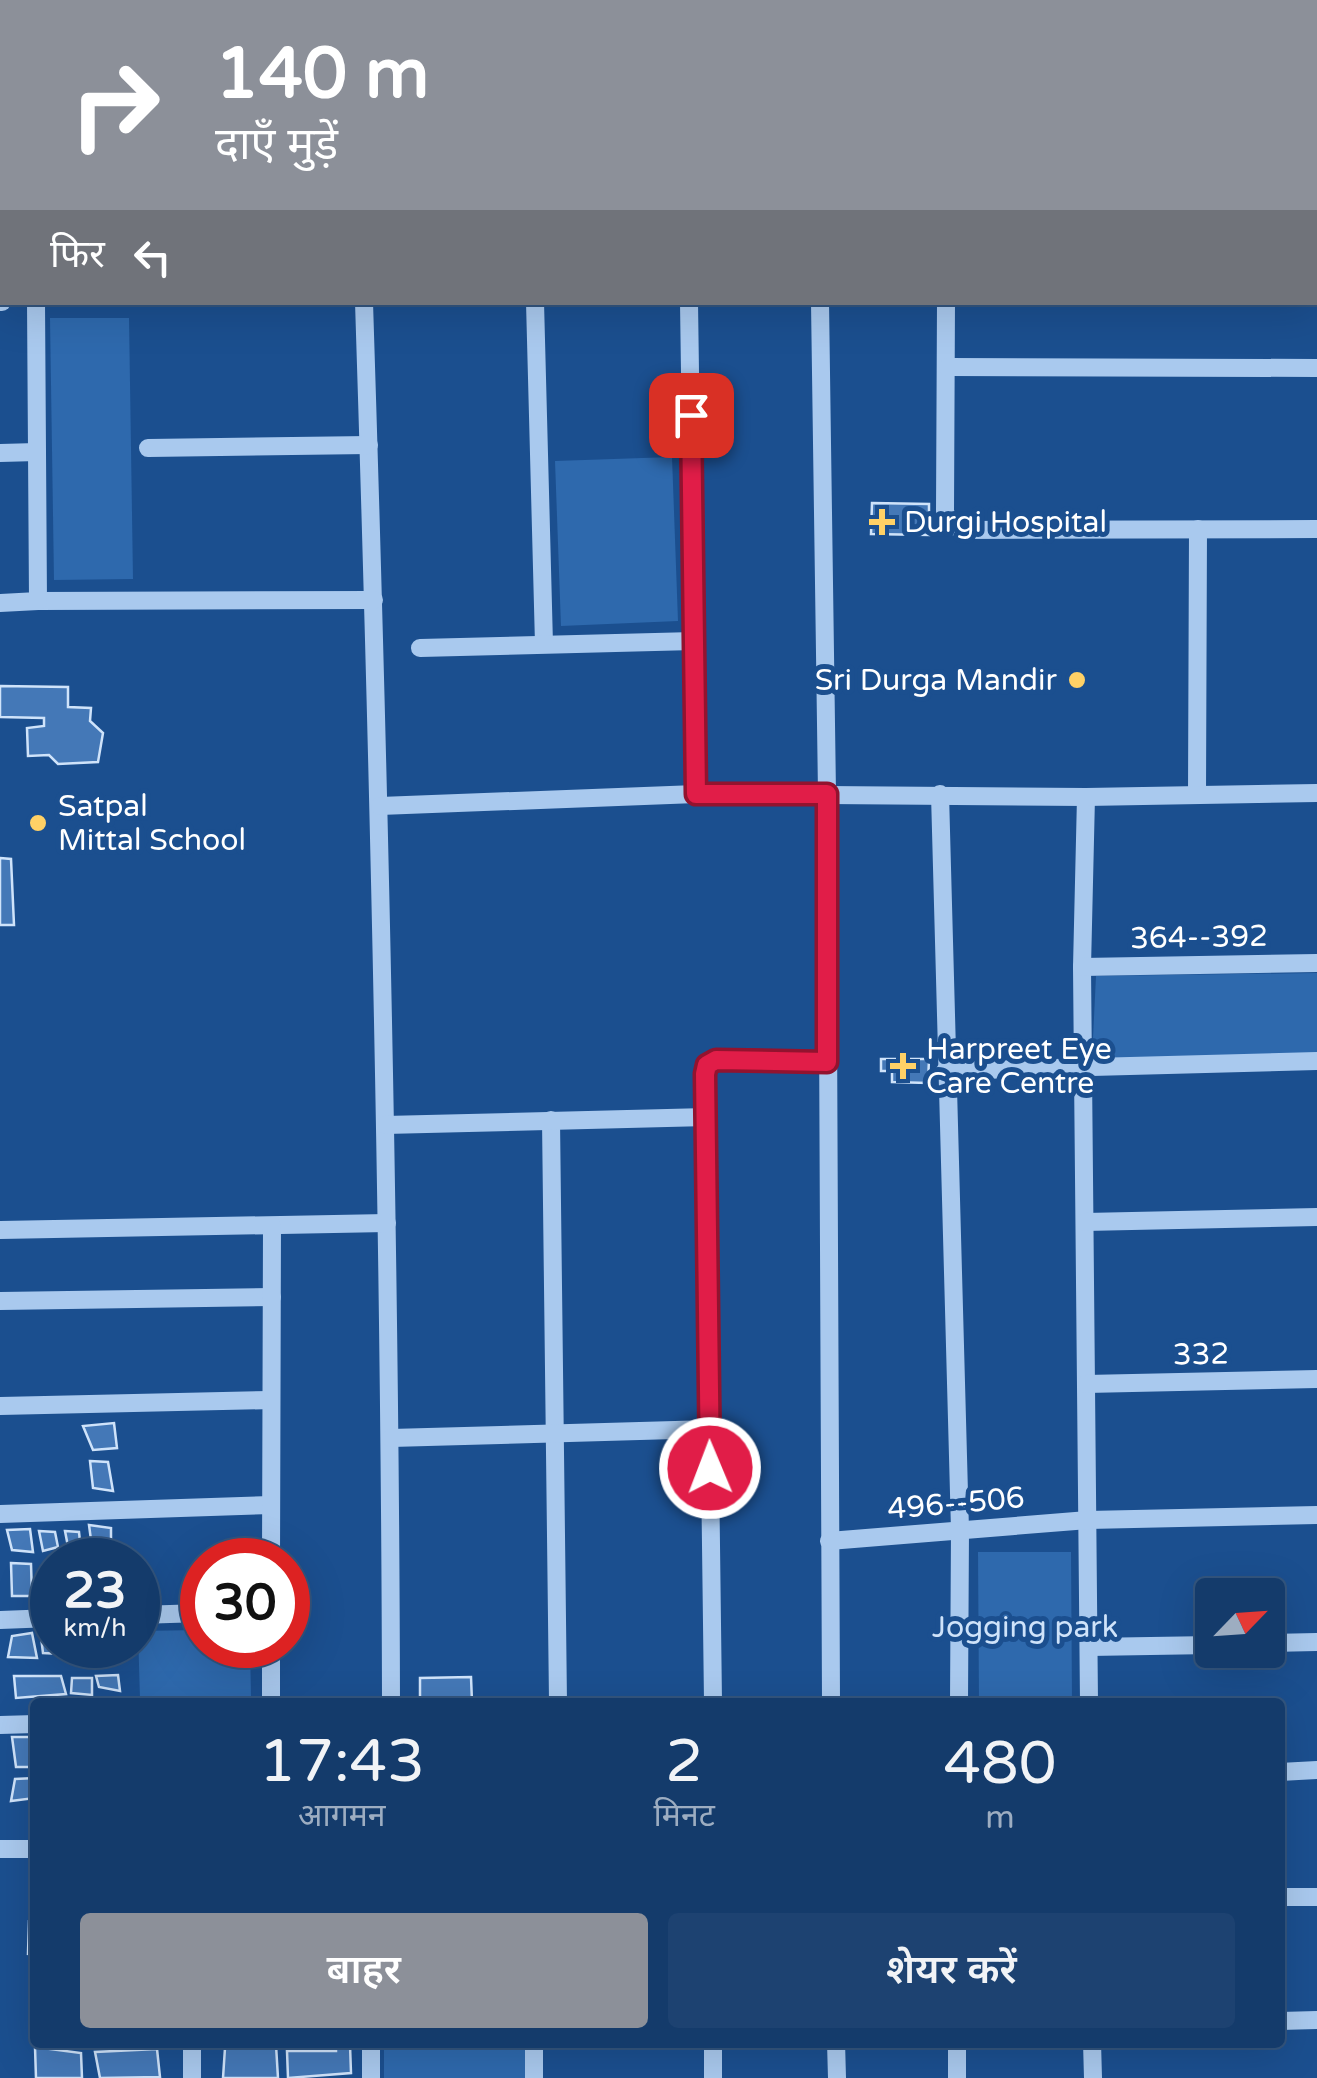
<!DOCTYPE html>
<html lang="hi">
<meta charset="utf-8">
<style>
:root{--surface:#143b6b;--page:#1d4271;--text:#f1f3f6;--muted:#9dadc1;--line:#33557e;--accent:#8c9099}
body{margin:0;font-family:"Varela Round","Noto Sans Devanagari",sans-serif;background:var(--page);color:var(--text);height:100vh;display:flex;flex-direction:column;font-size:38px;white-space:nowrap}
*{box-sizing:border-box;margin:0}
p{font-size:32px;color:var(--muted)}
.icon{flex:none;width:55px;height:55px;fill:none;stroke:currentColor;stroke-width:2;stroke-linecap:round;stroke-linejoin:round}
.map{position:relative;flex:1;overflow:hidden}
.details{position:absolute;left:30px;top:1698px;width:1255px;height:350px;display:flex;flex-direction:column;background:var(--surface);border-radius:10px;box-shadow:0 10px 40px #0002,0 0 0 2px var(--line)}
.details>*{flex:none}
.top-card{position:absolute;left:0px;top:0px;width:1318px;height:305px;box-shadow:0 10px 40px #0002,0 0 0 2px var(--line);background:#8c9099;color:#fff;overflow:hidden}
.needle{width:65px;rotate:65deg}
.fabs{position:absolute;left:1195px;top:1578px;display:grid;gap:20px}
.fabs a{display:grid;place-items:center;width:90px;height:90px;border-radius:10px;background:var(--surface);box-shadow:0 10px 40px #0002,0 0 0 2px var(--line);font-size:50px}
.speed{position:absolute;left:30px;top:1538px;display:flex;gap:20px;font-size:50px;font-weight:700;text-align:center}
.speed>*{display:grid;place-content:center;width:130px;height:130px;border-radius:50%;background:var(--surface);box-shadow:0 10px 40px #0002,0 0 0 2px var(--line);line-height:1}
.speed small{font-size:25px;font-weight:400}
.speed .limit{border:15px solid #d22;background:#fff;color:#111}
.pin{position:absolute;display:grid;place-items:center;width:85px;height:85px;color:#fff;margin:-42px;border-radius:20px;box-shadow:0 5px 15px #0006}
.me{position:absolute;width:110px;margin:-55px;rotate:359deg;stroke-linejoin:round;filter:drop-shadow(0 0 8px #0008)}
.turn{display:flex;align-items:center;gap:35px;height:210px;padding:0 50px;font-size:45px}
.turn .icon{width:130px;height:130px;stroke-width:2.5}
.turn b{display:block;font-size:70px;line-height:85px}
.then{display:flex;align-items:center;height:95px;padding:0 50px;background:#0003;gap:20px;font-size:38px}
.eta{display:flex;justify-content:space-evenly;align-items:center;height:170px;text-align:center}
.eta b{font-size:60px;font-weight:600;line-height:70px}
.action{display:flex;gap:20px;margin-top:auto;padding:20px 50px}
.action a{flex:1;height:115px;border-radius:10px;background:var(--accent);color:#fff;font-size:40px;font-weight:600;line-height:115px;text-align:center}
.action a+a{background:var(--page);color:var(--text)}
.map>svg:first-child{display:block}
.green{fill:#2e69ad}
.building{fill:#4478b7;stroke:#cfe3fa;stroke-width:2.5}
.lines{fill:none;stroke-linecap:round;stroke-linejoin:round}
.minor{stroke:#a9c9ee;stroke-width:18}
.route-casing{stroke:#92132f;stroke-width:25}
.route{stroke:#e11d48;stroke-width:18}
.poi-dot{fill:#ffd166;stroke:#1b4f8f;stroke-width:4}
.labels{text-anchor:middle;stroke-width:10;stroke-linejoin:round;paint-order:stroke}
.poi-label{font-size:30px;fill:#fff;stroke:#1b4f8f;text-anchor:start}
.street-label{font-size:30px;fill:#fff;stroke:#1b4f8f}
.park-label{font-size:30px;fill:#cfe3fa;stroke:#1b4f8f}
</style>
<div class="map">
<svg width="1317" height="2078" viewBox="0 0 1317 2078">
<rect width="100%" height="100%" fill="#1b4f8f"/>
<!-- green -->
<g class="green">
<polygon points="50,318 129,318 133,579 54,580"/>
<polygon points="672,457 678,621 561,626 555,461"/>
<polygon points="1317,973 1317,1054 1092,1059 1096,976"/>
<polygon points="978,1552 1071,1552 1072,1702 979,1702"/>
<polygon points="202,1630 202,1645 250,1645 251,1697 140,1699 138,1631"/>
<polygon points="525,2044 526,2078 384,2078 384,2048"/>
</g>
<!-- building -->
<g class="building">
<polygon points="872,503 929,504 929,535 871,534"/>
<polygon points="0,686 68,687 68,707 91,708 90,721 103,733 98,762 58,764 49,755 28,756 27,728 44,726 44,718 0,717"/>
<polygon points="0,858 11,859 14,925 0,925"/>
<polygon points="881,1059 929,1059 928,1083 892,1082 892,1071 881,1071"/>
<polygon points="114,1423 117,1448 93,1450 83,1426"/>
<polygon points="90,1461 108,1462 113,1491 93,1488"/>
<polygon points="89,1525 111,1528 111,1557 93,1555"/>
<polygon points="30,1529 33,1552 12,1550 7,1530"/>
<polygon points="39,1531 55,1532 58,1547 43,1551"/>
<polygon points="65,1531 79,1532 82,1560 70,1557"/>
<polygon points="11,1563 31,1564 32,1596 12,1596"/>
<polygon points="42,1569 52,1571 52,1593 43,1592"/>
<polygon points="32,1633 37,1658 8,1657 12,1636"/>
<polygon points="52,1636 52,1645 59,1645 61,1654 43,1653 41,1637"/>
<polygon points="67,1645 89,1645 90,1655 67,1654"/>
<polygon points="118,1675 120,1691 99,1687 96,1676"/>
<polygon points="14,1676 61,1676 66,1694 16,1698"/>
<polygon points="471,1677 472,1702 420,1702 420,1678"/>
<polygon points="72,1678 92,1678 92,1695 71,1693"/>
<polygon points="12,1737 35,1737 35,1767 16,1767"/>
<polygon points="35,1778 35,1798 11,1801 15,1779"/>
<polygon points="35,1920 35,1955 28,1954 29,1921"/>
<polygon points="336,2042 350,2045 351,2073 288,2078 287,2051 336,2051"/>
<polygon points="276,2045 278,2078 223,2078 225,2048"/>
<polygon points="35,2047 81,2053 82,2078 36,2078"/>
<polygon points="157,2049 160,2077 100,2078 95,2052"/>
</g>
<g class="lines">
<!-- minor -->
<g class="minor">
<polyline points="166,0 166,2"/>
<polyline points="685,0 685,2"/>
<polyline points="815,0 815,2"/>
<polyline points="939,0 939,2"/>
<polyline points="1278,2 1317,2"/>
<polyline points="0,141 2,141"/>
<polyline points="1315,211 1317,211"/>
<polyline points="0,302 2,302"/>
<path d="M364 302C379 769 390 1236 391 1702"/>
<polyline points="535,302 544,644"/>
<polyline points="689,302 696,794"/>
<polyline points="820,302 827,794 831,1702"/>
<polyline points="946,302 945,511 948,521 961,530 1317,529"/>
<polyline points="948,367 1317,368"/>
<polyline points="148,448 369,445"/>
<polyline points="0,453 37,452"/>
<polyline points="38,601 374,600"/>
<polyline points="0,603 38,601 36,302"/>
<polyline points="420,648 694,641"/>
<polyline points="940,794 960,1530 959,1702"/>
<polyline points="1197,795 1198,529"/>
<polyline points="1086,797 1082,967 1089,1702"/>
<polyline points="380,806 696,794 1086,797 1317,793"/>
<polyline points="1082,967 1317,963"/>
<polyline points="945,1071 1317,1061"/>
<polyline points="551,1120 558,1702"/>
<polyline points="385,1125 707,1117"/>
<polyline points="1085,1222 1317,1217"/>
<polyline points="0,1230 387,1223"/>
<polyline points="0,1301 272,1297"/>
<polyline points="1086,1384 1317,1379"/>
<polyline points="0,1406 271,1400"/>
<polyline points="391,1438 710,1429"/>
<polyline points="0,1514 271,1505"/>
<polyline points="829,1541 1088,1520 1317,1515"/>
<polyline points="271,1560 272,1226"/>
<polyline points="138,1615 202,1613"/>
<polyline points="0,1620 52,1618"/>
<polyline points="1268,1643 1317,1642"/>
<polyline points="1089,1647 1212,1645"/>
<polyline points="271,1702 271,1645"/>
<polyline points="713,1702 705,1074 707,1065 716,1061 827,1061"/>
<polyline points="0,1725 35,1724"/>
<polyline points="1280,1772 1317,1770"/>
<polyline points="0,1849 35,1849"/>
<polyline points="1280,1897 1317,1897"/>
<polyline points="1280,2021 1317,2020"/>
<polyline points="192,2042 192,2078"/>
<polyline points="371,2042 371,2078"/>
<polyline points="534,2042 534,2078"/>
<polyline points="713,2042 713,2078"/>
<polyline points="836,2042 837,2078"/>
<polyline points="1092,2042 1093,2078"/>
<polyline points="957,2078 957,2042"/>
</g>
</g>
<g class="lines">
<!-- route casing -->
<g class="route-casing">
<polyline id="route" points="691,415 696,794 827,794 827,1062 716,1060 707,1065 705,1074 710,1468"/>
</g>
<!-- route -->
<use href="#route" class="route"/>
</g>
<!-- markers -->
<g class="poi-dot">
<path d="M877 507h10v10h10v10h-10v10h-10v-10h-10v-10h10z"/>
<circle cx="1077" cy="680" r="10"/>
<circle cx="38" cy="823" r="10"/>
<path d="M898 1051h10v10h10v10h-10v10h-10v-10h-10v-10h10z"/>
</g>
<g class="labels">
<!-- poi labels -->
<g class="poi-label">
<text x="904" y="532">Durgi Hospital</text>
<text x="1057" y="690" text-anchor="end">Sri Durga Mandir</text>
<text x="58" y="816">Satpal<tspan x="58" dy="34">Mittal School</tspan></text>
<text x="926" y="1059">Harpreet Eye<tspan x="926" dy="34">Care Centre</tspan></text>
</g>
<!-- street labels -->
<g class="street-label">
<text transform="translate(1199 937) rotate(-1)" y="10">364--392</text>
<text transform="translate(1201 1354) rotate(-1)" y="10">332</text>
<text transform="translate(956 1503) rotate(-5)" y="10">496--506</text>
</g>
<!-- park labels -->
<g class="park-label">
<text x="1025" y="1637">Jogging park</text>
</g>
</g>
</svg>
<div class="fabs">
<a><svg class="needle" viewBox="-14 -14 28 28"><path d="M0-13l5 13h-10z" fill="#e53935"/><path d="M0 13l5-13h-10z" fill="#9dadc1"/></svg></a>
</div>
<div class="speed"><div>23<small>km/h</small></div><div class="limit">30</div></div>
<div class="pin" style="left:691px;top:415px;background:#d93025"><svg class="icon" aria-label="arrive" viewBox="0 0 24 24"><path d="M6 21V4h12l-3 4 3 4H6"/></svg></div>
<svg class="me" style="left:710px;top:1468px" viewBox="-20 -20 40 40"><circle r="17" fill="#e11d48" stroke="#fff" stroke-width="3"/><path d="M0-11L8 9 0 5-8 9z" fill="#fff"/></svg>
<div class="top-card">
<div class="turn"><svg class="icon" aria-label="right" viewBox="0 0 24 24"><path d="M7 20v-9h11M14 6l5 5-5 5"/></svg><div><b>140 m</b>दाएँ मुड़ें</div></div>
<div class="then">फिर<svg class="icon" aria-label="left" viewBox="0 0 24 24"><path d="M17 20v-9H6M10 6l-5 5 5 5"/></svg></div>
</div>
<section class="details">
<div class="eta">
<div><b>17:43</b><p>आगमन</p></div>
<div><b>2</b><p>मिनट</p></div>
<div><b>480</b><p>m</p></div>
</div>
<div class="action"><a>बाहर</a><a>शेयर करें</a></div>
</section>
</div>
